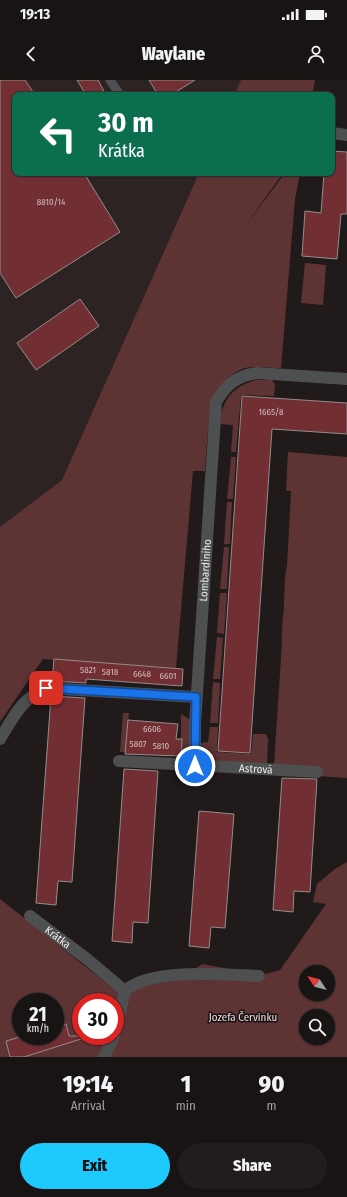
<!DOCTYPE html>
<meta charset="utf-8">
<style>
:root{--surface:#181414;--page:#211d1d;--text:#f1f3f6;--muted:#9f9ea0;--line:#363334;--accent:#1dc9fd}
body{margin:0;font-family:"Fira Sans Condensed",sans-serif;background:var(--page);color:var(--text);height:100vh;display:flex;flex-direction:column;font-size:15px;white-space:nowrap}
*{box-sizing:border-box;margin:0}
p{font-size:13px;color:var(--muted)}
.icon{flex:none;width:22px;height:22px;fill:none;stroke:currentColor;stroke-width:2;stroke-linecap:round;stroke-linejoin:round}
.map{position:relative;height:977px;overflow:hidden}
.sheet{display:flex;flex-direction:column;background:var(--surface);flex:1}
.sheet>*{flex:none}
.banner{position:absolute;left:12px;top:12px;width:323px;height:84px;border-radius:8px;box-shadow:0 1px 3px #0004,0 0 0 1px var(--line);background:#0b6e4f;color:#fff;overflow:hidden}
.needle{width:26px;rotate:306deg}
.buttons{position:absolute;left:299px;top:885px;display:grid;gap:8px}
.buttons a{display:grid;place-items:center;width:36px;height:36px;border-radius:50%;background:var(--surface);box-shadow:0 1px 3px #0004,0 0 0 1px var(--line);font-size:20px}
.speed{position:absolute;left:12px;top:913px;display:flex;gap:8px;font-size:20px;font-weight:700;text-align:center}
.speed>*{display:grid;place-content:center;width:52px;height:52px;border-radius:50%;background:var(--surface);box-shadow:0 1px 3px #0004,0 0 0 1px var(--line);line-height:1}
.speed small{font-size:10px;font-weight:400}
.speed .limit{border:6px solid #d22;background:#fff;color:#111}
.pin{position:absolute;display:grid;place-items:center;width:34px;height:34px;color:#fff;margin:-17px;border-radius:8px;box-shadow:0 2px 6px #0006}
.me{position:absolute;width:44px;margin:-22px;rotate:0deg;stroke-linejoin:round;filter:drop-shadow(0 0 3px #0008)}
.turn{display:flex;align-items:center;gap:14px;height:84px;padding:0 20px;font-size:18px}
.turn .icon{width:52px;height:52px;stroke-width:2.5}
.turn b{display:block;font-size:28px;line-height:34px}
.eta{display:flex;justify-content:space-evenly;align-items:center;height:68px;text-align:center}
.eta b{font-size:24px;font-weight:800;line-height:28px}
.primary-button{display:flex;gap:8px;margin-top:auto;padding:8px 20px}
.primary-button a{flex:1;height:46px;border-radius:24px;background:var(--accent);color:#111;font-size:16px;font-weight:800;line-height:46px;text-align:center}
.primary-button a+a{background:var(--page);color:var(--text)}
.status{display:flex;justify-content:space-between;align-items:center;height:28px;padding:0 20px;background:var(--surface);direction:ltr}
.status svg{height:11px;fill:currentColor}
header{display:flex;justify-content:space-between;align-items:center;height:52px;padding:0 20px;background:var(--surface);font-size:18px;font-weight:800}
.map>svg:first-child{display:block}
.built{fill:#2e2323}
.green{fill:#5e3334;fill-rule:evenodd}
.building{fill:#722f33;stroke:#938d8c}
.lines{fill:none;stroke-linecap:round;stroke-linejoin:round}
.service{stroke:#4d4f50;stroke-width:9}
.minor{stroke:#4d4f50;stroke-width:12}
.route-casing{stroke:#114b97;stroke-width:10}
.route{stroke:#1a73e8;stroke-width:7}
.labels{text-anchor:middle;stroke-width:3;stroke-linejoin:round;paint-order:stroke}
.number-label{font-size:9px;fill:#cfbbbc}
.street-label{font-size:11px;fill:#eeeaea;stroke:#161111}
.park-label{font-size:11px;fill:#f3dcdc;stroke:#161111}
</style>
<div class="status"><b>19:13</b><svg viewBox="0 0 49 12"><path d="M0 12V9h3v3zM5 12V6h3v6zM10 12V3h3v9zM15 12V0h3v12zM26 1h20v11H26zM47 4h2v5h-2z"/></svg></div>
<header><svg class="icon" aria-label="back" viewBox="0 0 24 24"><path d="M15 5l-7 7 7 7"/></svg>Waylane<svg class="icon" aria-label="person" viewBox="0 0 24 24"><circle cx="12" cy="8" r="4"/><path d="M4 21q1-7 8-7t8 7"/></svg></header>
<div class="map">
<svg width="347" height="977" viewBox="0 0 347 977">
<rect width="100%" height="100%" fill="#201a1a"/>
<!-- built -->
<polygon class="built" points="0,0 241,0 234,15 15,15 15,93 199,93 62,400 0,447"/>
<!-- green -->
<g class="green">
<polygon points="241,0 315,0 312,15 234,15"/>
<path d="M199 93H283L246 145 285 93H300L295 119 281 288C270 288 252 285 242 289 206 304 208 358 205 391H193L176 588 43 579 0 642V447L62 400Z"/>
<polygon points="305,183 326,185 323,225 301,223"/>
<path d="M256 300H272L275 304 274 316 241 315 236 372H231L233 345 219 344C223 319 232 307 256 300Z"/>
<path d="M288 372 347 377V698L318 696 274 685 282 562C281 549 284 535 284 521 285 509 284 498 287 486L291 411H286Z"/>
<polygon points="231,377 236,377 233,419 227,419"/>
<polygon points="227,422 232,422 230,464 224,464"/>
<polygon points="224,467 229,467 227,509 220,509"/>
<polygon points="220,513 227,513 224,554 217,553"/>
<polygon points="217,557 223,558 220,599 213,599"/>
<polygon points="213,602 220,603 218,643 210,643"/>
<polygon points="123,633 129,633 125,672 120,672"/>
<path d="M181 634 189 639C191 650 193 670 185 678L181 676Z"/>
<path d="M210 647H218L217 672 251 674 253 654H266L268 659 267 684C254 684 211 686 203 677 199 674 200 668 200 663L208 662Z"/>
<path d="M347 782V977H0V819L119 913 142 905 180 900 202 884 262 895 280 890 326 824 313 822 317 804 335 789ZM306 892H328V914H306ZM21 922H55V956H21ZM81 922H115V956H81ZM306 936H328V958H306Z"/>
</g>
<!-- building -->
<g class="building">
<polygon points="0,0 25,0 35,15 15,15 15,93 84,93 120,152 16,218 0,193"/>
<polygon points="77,0 98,0 106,15 86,15"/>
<polygon points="149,0 195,0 171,15 158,15"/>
<polygon points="332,71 347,72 347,134 341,134 337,179 302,176 305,131 321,133 324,93 332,93"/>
<polygon points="80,219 99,246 36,290 17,263"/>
<polygon points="242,316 347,323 347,354 272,349 250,673 218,671"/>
<polygon points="54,579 183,589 182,606 86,599 86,603 52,601"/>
<polygon points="51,616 85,618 72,802 58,801 56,825 36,823"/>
<polygon points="128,640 178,644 176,659 182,659 181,676 125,674"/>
<polygon points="124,689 158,691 148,843 133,842 132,863 112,861"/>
<polygon points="282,698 317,699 310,812 294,811 293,832 273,830"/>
<polygon points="199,731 234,734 225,848 211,847 209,868 189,866"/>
<polygon points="66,944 69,956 81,956 81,959 24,977 10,977 6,961 24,956 55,956 55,947"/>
</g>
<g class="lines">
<!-- service -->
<polyline class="service" points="110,0 120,15"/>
<!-- minor -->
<g class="minor">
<polyline points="332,53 347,55"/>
<path d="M0 659C13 638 22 618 46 608L196 617"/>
<path id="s1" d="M119 681 317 692"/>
<path id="s2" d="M195 686V644L216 322C226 305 236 296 257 293L347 299"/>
<path id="s3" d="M30 836 87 879 125 911"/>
<path d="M125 911C150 887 226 895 259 896"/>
<polyline points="115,953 125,911"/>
<polyline points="104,977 114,956"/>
</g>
</g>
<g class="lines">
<!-- route casing -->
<g class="route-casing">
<polyline id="route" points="46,608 196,617 195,686"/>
</g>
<!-- route -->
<use href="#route" class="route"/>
</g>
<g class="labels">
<!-- number labels -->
<g class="number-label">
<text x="51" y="125">8810/14</text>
<text x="271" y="335">1665/8</text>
<text x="88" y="593">5821</text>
<text x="110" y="595">5818</text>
<text x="142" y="597">6648</text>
<text x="168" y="599">6601</text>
<text x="152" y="652">6606</text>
<text x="138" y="667">5807</text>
<text x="161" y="669">5810</text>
</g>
<!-- street labels -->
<g class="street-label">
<text dy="4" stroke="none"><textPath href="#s2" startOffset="196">Lombardiniho</textPath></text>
<text dy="4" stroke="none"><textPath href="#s1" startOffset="137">Astrová</textPath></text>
<text dy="4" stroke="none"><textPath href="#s3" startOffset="35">Krátka</textPath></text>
</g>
<!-- park labels -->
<g class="park-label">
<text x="243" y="941">Jozefa Červinku</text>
</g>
</g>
</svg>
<div class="buttons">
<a><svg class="needle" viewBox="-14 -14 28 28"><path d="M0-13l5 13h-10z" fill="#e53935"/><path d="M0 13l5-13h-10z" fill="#9f9ea0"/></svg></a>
<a><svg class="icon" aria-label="search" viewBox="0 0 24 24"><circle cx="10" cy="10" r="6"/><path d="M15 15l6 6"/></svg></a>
</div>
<div class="speed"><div>21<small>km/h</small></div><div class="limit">30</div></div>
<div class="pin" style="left:46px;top:608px;background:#d93025"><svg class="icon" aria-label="arrive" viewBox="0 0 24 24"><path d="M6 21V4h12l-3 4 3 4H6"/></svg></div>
<svg class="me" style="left:195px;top:686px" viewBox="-20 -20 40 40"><circle r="17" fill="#1a73e8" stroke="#fff" stroke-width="3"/><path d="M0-11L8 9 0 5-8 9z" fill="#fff"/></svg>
<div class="banner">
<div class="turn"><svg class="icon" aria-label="left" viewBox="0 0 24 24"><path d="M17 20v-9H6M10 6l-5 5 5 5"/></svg><div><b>30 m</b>Krátka</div></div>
</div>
</div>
<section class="sheet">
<div class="eta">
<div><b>19:14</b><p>Arrival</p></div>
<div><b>1</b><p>min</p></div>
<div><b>90</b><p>m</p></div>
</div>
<div class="primary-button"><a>Exit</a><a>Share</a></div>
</section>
